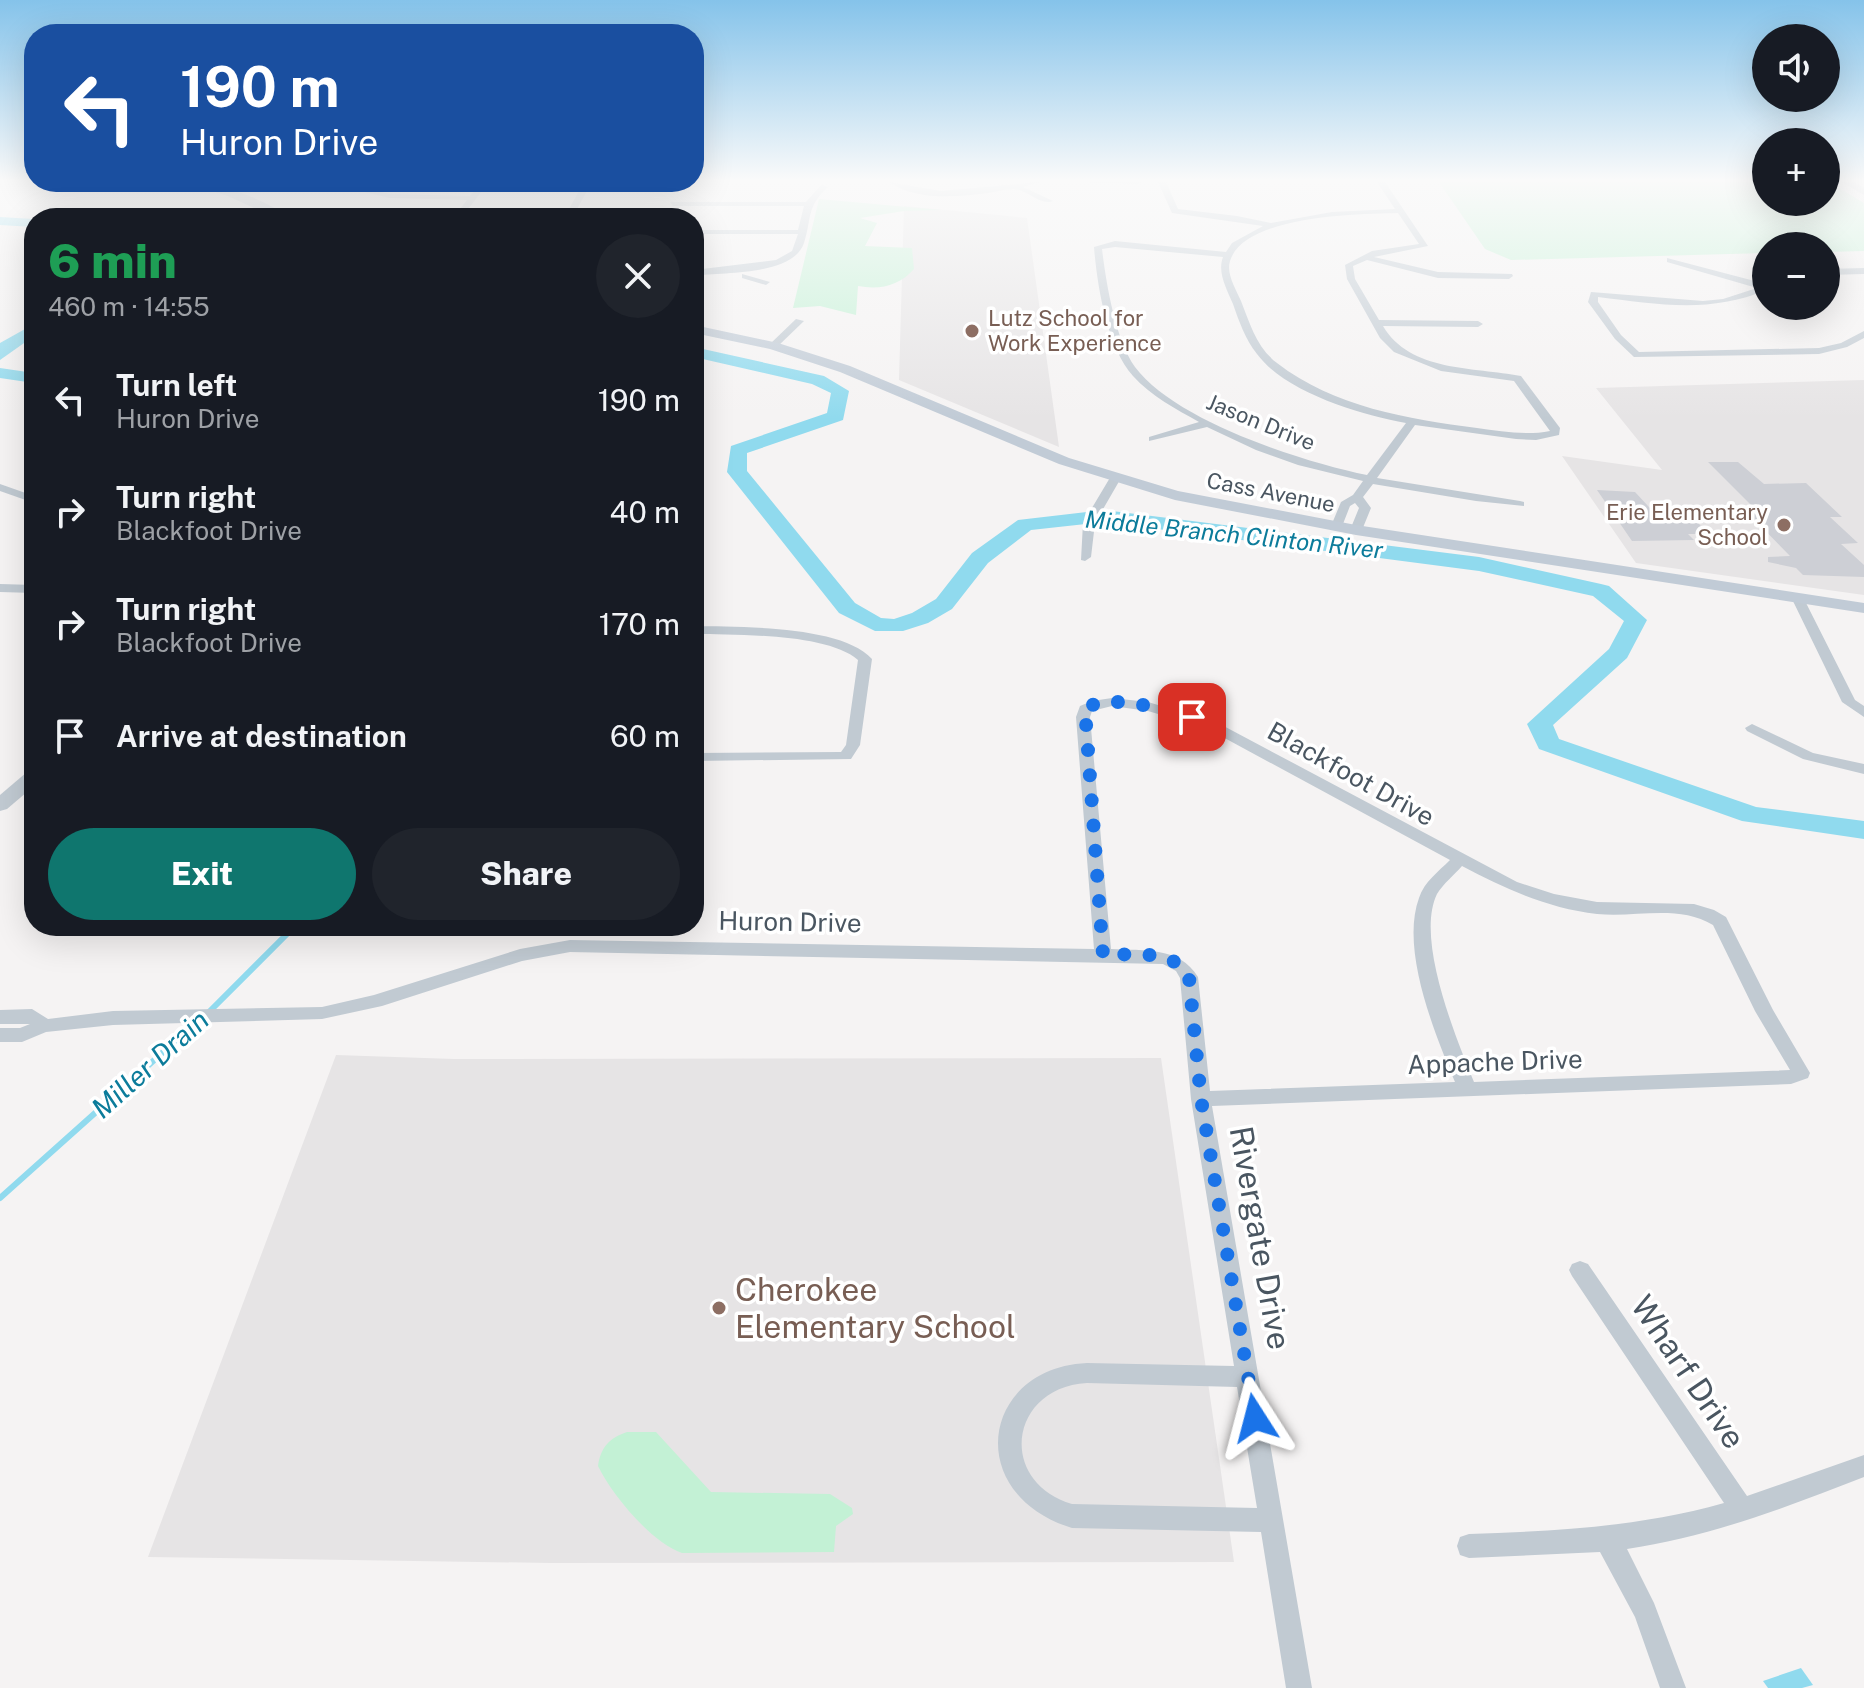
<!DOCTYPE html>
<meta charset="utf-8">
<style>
:root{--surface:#171b24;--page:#20242c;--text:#f1f3f6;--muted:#9ea1a6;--accent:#0f766e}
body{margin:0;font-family:"Public Sans",sans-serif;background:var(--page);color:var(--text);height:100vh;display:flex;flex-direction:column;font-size:30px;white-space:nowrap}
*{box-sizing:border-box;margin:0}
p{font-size:26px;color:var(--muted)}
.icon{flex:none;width:44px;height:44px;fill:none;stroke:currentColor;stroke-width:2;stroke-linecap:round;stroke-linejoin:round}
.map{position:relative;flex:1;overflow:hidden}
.sheet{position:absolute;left:24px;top:208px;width:680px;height:728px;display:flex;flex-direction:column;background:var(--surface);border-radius:32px;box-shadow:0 8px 32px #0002}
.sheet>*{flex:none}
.banner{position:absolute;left:24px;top:24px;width:680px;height:168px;border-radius:32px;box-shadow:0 8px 32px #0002;background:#1a4fa0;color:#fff;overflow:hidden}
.fabs{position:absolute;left:1752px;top:24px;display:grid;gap:16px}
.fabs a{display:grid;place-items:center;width:88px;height:88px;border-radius:50%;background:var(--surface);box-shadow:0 8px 32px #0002;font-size:40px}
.pin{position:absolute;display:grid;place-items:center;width:68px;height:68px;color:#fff;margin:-34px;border-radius:16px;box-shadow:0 4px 12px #0006}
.me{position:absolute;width:88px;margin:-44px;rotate:351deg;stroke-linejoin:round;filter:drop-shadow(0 0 6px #0008)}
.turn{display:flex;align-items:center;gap:28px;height:168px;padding:0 24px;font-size:36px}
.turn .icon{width:104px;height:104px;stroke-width:2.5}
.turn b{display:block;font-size:56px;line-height:68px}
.round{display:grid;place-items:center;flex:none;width:84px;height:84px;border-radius:42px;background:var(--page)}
.headline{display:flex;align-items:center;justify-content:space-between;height:136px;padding:0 24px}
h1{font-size:48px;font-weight:800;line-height:60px;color:#1e9e55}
.primary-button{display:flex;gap:16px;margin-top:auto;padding:16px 24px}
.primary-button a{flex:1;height:92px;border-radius:48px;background:var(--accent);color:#fff;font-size:32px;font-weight:800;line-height:92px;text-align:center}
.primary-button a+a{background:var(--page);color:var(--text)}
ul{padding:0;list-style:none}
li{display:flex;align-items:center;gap:24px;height:112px;padding:0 24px}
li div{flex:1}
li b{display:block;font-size:30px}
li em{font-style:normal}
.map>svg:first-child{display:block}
.education{fill:#e6e4e5}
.green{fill:#c3f1d5}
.water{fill:#90daee}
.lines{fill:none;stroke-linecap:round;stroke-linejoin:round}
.stream{stroke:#90daee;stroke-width:6}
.river{fill:#90daee;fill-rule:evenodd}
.building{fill:#cdcfd5}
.minor{fill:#c1cad2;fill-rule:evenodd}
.tertiary{fill:#c1cad2;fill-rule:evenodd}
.secondary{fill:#c1cbd6;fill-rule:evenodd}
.route{stroke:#1a73e8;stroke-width:14;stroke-dasharray:0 25.2}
.education-dot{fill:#8d6e63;stroke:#fff;stroke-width:3}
.labels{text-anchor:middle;stroke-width:7;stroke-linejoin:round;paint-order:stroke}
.far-education-label{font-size:22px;fill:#785e54;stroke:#fff;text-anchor:start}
.far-street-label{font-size:22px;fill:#4a5661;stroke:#fff}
.far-water-label{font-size:24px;font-style:italic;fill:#0c7c9b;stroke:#fff}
.street-label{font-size:26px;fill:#4a5661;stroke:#fff}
.water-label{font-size:28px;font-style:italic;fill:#0c7c9b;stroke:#fff}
.near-street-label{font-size:32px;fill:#4a5661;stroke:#fff}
.near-education-label{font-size:32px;fill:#785e54;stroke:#fff;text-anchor:start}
</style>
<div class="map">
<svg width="1864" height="1688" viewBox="0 0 1864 1688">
<rect width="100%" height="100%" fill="#f5f3f3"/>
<!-- education -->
<g class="education">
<polygon points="904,206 1027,218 1059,447 899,380"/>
<polygon points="1864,380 1864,595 1636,563 1562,456 1662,470 1596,388"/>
<polygon points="336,1055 454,1059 1161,1058 1234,1562 550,1563 148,1557"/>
</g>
<!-- green -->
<g class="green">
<polygon points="1439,182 1766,182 1766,202 1826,202 1826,182 1829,182 1864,203 1864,251 1826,252 1826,246 1766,246 1766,253 1511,260 1485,249"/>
<path d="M819 199 941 210 904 211 860 218 877 223 865 246 912 248 914 269C899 286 880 290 858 286L856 315 820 306 793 308Z"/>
<path d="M627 1432H656L711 1492 830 1494 852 1508 853 1514 836 1526 834 1552 682 1553C652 1543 612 1495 598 1466 601 1447 609 1438 627 1432Z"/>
</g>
<!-- water -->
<polygon class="water" points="1801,1668 1813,1685 1802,1688 1768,1688 1763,1681"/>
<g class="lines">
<!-- stream -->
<g class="stream">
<polyline points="207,1014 295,926"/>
<polyline points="0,1198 199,1020"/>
</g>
<!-- river -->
<g class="river">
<polygon points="0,217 34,219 34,227 0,225"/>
<polygon points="34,324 34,336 0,360 0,343"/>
<polygon points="694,347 824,376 849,391 843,420 747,453 747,471 855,603 881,618 894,619 912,613 936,599 972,553 1018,520 1104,510 1479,557 1601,584 1609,586 1647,620 1627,658 1553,725 1559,739 1756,807 1864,821 1864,839 1742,821 1539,749 1527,724 1609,649 1624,621 1593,596 1479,571 1104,522 1031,530 988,563 952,609 928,623 903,631 875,631 839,613 727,472 731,446 827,413 831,393 812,384 694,357"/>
<polygon points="0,368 34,373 34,383 0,378"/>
</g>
</g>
<!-- building -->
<g class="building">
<polygon points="1708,462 1738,462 1764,484 1806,483 1842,517 1830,517 1858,543 1841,544 1864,565 1864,577 1803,575 1796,568 1768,562 1768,557 1790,556 1746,511 1750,511 1745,506 1752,506"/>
<polygon points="1597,490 1635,492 1661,520 1696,520 1707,534 1688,534 1694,540 1632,541"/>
</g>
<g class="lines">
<!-- minor -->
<g class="minor">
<polygon points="321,182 337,182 390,194 470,196 481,182 489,182 461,218 453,218 467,200 390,198"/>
<polygon points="584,182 592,182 572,218 564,218"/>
<path d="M889 182 941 191 1039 182 1023 187 1053 201C1040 206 1027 189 1013 189 1005 189 995 192 988 193 956 197 917 201 889 182Z"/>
<polygon points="1086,182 1142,182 1138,184"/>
<path d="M1158 182H1166L1178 209 1237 216 1271 223 1332 212 1395 209 1377 182H1385L1428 246 1374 257 1438 272 1512 274 1513 276 1509 279 1438 278 1367 260 1353 266 1355 279 1379 320 1478 321 1483 324 1478 327 1383 326C1410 372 1474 367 1521 376L1560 428 1559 435 1536 440 1516 439 1415 425 1377 478 1520 501 1524 502V506L1476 501 1373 484 1363 497 1371 508 1362 530 1356 534 1350 530 1359 508 1355 503 1350 506 1341 529 1337 530 1331 526 1341 502 1353 495 1363 481 1298 465 1256 450 1207 427 1149 441V437L1199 422C1176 409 1151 396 1133 376 1107 347 1097 285 1094 247L1115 241 1226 252 1232 243 1263 226 1172 213ZM1398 213 1419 244 1372 251 1345 265 1347 279 1380 338 1394 352 1441 371 1514 381 1550 431C1525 436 1501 431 1477 428 1408 419 1334 407 1277 363 1257 348 1250 324 1241 301 1236 289 1226 274 1230 261 1244 215 1359 214 1398 213ZM1115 247 1223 257C1217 273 1227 289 1233 304 1239 321 1245 339 1257 354 1286 393 1360 414 1406 423L1367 475C1303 462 1175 421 1135 367 1115 339 1106 282 1102 249Z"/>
<path d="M821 185 828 187C806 207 812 218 804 243 793 276 723 272 694 276V270L776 260 792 251 798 234H694V230H798L804 206H673L670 202H806Z"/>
<path d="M1667 258 1766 284V290C1710 314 1656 304 1598 297V302L1621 335 1639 352 1819 348 1841 343 1864 331V338L1847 347 1819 354 1634 357 1615 339 1588 302 1591 292 1703 301 1723 299 1757 288 1667 262Z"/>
<polygon points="1864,268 1864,274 1826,275 1826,269"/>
<polygon points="742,274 770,282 766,285 742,278"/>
<polygon points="796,319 804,321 776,348 770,348 770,344"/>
<polygon points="1111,476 1121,478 1095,523 1091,557 1085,561 1081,560 1083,523"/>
<polygon points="0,484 34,496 34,503 0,491"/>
<polygon points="0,584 34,585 34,593 0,592"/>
<polygon points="1798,595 1804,599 1855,700 1864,706 1864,717 1842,702 1792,599"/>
<path d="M694 626C738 627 842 625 872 659L860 745 851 759 694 761V753L841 752 846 745 858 660C827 633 736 635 694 634Z"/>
<path d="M1112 698 1148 702 1218 723 1517 882 1554 894 1597 902 1694 904 1714 910 1726 917 1773 1010 1810 1073 1808 1078 1791 1084 1212 1106 1312 1688H1286L1261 1532 1072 1528C962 1494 981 1368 1087 1363L1234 1366 1191 1099 1180 978 1176 971 1163 964 570 952 522 961 382 1006 322 1019 113 1025 46 1032 22 1042H0V1028H20L30 1024H0V1010L32 1009 48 1019 113 1011 322 1007 374 995 520 949 570 940 1094 949 1076 717 1080 706 1092 701ZM1112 706 1148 711 1208 729 1450 860C1439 871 1424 882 1419 898 1400 950 1435 1034 1455 1082L1210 1091 1198 977C1179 946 1144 951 1111 949L1090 717 1092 711ZM1462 866C1505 889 1548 908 1597 914 1636 918 1678 904 1713 925L1755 1011 1790 1070 1474 1082C1456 1038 1415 939 1437 894 1443 884 1454 875 1462 866ZM1087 1383 1237 1387 1257 1508 1072 1504C996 1481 1010 1387 1087 1383Z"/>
<polygon points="1752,724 1813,753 1864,764 1864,774 1803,759 1747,731 1745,728"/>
<path d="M1580 1261 1588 1264 1747 1496 1864 1455V1477C1787 1507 1709 1537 1627 1549L1654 1603 1686 1688H1660L1635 1617 1600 1552 1469 1558 1460 1555 1457 1546 1460 1537 1469 1534C1556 1531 1639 1527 1724 1503L1572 1276 1569 1270 1572 1264Z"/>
</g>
<!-- tertiary -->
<g class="tertiary">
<polygon points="1842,182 1854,182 1864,188 1864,195"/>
<polygon points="34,770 34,786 7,809 0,811 0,795 27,772"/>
</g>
<!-- secondary -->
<g class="secondary">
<path d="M182 182C217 182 262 197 290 218H275L228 196Z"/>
<polygon points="694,325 778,343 850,366 1069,458 1178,491 1356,525 1864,603 1864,613 1356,535 1175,500 1059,464 840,372 770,349 694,333"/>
</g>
</g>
<!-- sky -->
<linearGradient id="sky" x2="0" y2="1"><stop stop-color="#85c3ea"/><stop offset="0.43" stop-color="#fafafa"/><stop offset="1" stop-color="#fafafa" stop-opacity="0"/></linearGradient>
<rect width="1864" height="419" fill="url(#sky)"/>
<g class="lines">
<!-- route -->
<path class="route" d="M1192 717C1166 710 1107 692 1085 709L1103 955C1130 955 1175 948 1189 977L1201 1099 1255 1418"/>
</g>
<!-- markers -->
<g class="education-dot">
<circle cx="972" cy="331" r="8"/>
<circle cx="1784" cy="525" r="8"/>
<circle cx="719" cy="1308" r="8"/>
</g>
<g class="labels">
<!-- far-education labels -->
<g class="far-education-label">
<text x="988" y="326">Lutz School for<tspan x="988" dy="25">Work Experience</tspan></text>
<text x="1768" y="520" text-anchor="end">Erie Elementary<tspan x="1768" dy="25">School</tspan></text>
</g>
<!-- far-street labels -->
<g class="far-street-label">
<text transform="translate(1261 422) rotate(22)" y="8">Jason Drive</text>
<text transform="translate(1271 492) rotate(11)" y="8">Cass Avenue</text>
</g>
<!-- far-water labels -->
<g class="far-water-label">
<text transform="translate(1234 535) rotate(6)" y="8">Middle Branch Clinton River</text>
</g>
<!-- street labels -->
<g class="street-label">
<text transform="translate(1351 774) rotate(29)" y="9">Blackfoot Drive</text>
<text transform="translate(790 922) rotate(1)" y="9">Huron Drive</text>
<text transform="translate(1495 1062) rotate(-2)" y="9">Appache Drive</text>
</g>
<!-- water labels -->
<g class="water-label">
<text transform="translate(150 1064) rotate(-42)" y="10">Miller Drain</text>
</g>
<!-- near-street labels -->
<g class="near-street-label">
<text transform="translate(1260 1238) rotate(80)" y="11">Rivergate Drive</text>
<text transform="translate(1688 1372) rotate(56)" y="11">Wharf Drive</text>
</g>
<!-- near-education labels -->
<g class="near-education-label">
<text x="735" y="1301">Cherokee<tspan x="735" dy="37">Elementary School</tspan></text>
</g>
</g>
</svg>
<div class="fabs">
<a><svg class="icon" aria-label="sound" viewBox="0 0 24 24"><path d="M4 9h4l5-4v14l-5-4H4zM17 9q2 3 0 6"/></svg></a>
<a>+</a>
<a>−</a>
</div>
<div class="pin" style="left:1192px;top:717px;background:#d93025"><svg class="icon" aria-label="arrive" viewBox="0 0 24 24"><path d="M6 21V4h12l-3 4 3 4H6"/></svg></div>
<svg class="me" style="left:1255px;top:1418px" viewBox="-20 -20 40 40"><path d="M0-17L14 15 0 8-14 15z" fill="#1a73e8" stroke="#fff" stroke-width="4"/></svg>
<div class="banner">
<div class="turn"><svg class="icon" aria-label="left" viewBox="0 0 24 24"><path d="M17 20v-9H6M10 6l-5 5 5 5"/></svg><div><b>190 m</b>Huron Drive</div></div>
</div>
<section class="sheet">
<div class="headline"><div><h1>6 min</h1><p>460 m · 14:55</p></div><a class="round"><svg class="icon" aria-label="close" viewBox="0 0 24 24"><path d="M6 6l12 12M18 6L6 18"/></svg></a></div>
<ul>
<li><svg class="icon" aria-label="left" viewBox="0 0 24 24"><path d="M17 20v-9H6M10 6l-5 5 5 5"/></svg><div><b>Turn left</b><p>Huron Drive</p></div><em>190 m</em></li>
<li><svg class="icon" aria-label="right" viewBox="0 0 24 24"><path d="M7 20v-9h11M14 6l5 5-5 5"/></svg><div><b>Turn right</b><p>Blackfoot Drive</p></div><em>40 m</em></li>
<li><svg class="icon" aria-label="right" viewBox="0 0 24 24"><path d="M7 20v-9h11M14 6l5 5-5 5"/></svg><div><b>Turn right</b><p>Blackfoot Drive</p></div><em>170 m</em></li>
<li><svg class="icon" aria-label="arrive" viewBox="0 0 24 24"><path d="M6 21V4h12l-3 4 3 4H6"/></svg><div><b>Arrive at destination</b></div><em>60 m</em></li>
</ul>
<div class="primary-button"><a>Exit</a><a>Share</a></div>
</section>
</div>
